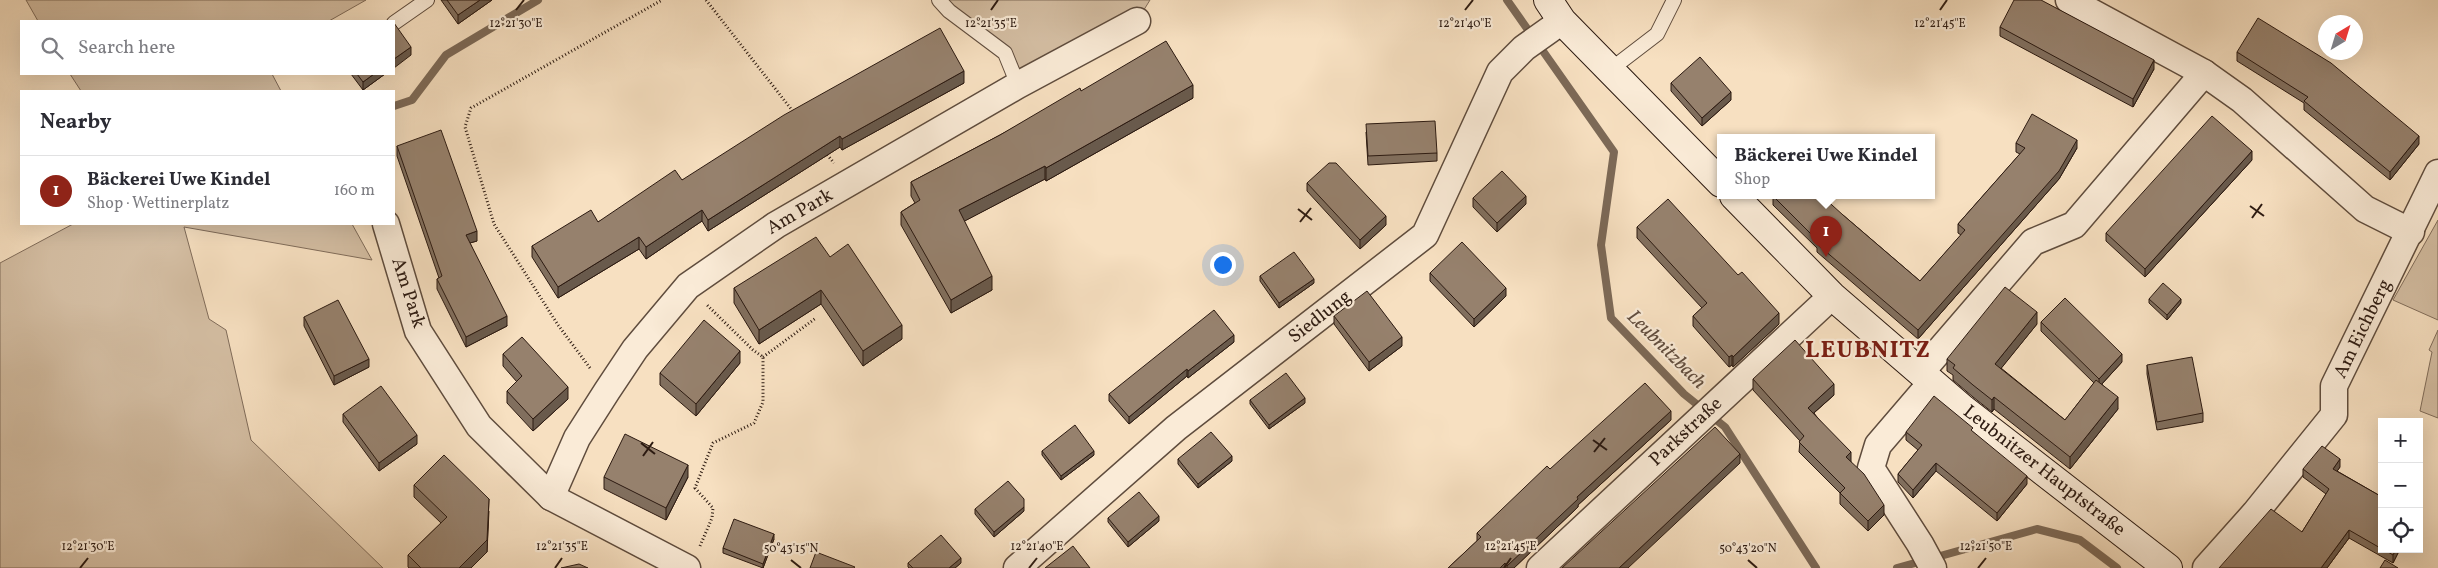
<!DOCTYPE html>
<meta charset="utf-8">
<style>
body{margin:0;font-family:Vollkorn,serif;background:#f7f7f7;color:#2b2b33}
.controls{position:absolute;right:15px;bottom:15px;display:grid;overflow:hidden;border-radius:0px;box-shadow:0 5px 20px #0002}
.controls button{width:45px;height:45px;display:grid;place-items:center;padding:0;border:0;border-bottom:1px solid #e1e1e2;background:#fff;color:#2b2b33;font:25px sans-serif}
.compass{position:absolute;left:2318px;top:15px;width:45px;height:45px;border-radius:50%;background:#fff;box-shadow:0 5px 20px #0002;rotate:38deg}
.you{position:absolute;left:1222px;top:264px;width:18px;height:18px;margin:-12px;border:4px solid #fff;border-radius:50%;background:#1a73e8;box-shadow:0 0 0 8px #1a73e833}
.badge{display:grid;place-items:center;width:32px;height:32px;border-radius:50%;background:#8f2418;color:#fff;font-size:16px;font-weight:700}
.pin{position:absolute;translate:-50% -41px;filter:drop-shadow(0 1px 2px #0008)}
.pin::after{content:'';position:absolute;top:26px;width:18px;height:15px;background:inherit;clip-path:polygon(0 0,100% 0,50% 100%)}
.popup{position:absolute;left:1717px;top:134px;width:218px;height:65px;box-sizing:border-box;display:grid;place-content:center;border-radius:0px;background:#fff;filter:drop-shadow(0 1px 4px #0005);font-size:16px;white-space:nowrap;color:#7c7c81}
.popup b{font-size:19px;color:#2b2b33}
.popup::after{content:'';position:absolute;left:50%;top:100%;margin-left:-10px;border:10px solid transparent;border-top-color:#fff}
.list{margin:0;padding:0;list-style:none}
h2{display:flex;justify-content:space-between;align-items:center;height:65px;margin:0;padding:0 20px;font-size:21px}
h2 small{font-size:16px;font-weight:400;color:#7c7c81}
.list li{display:grid;grid-template-columns:32px 1fr auto;gap:15px;align-items:center;box-sizing:border-box;height:70px;padding:0 20px;border-top:1px solid #e1e1e2}
.list b{display:block;font-size:19px;white-space:nowrap}
.list p{margin:0;font-size:16px;white-space:nowrap;color:#7c7c81}
.list em{font-size:16px;font-style:normal;color:#7c7c81}
.icon{flex:none;width:28px;height:28px;fill:none;stroke:currentColor;stroke-width:2;stroke-linecap:round;stroke-linejoin:round}
.map{position:relative;flex:none;width:2438px;height:568px;overflow:hidden}
.search{position:absolute;background:#fff;box-shadow:0 5px 20px #0002;left:20px;top:20px;width:375px;height:55px;display:flex;align-items:center;gap:12px;box-sizing:border-box;padding:0 18px;border-radius:0px;color:#7c7c81;font-size:19px}
.panel{position:absolute;background:#fff;box-shadow:0 5px 20px #0002;left:20px;top:90px;width:375px;height:135px;border-radius:0px}
.map>svg:first-child{display:block}
.green{fill:#d4bea3;stroke:#806c5a}
.lines{fill:none;stroke-linecap:round;stroke-linejoin:round}
.stream{stroke:#7c6957;stroke-width:8}
.lane-casing{stroke:#5f4c3d;stroke-width:16}
.street-casing{stroke:#5f4c3d;stroke-width:29}
.secondary-casing{stroke:#2c1a11;stroke-width:30}
.path{stroke:#2c1a11;stroke-width:3;stroke-dasharray:1 2.5;stroke-linecap:butt}
.lane{stroke:#faebd7;stroke-width:14}
.street{stroke:#faebd7;stroke-width:26}
.secondary{stroke:#faebd7;stroke-width:28}
.wall{fill:#816f5e;stroke:#2c1a11}
.shaded-wall{fill:#695a4c;stroke:#2c1a11}
.building{fill:#96816d;stroke:#2c1a11}
.ticks{fill:none;stroke:#2c1a11;stroke-width:2}
.labels{text-anchor:middle;dominant-baseline:central;stroke-width:4.5;stroke-linejoin:round;paint-order:stroke}
.street-label{font-size:19px;fill:#2c1a11;stroke:#faebd7}
.water-label{font-size:20px;font-style:italic;fill:#624e3f;stroke:#faebd7}
.district-label{font-size:24px;font-weight:bold;letter-spacing:1px;fill:#7a1f14;stroke:#faebd7}
.ticks-label{font-size:12px;text-anchor:middle;fill:#2c1a11;stroke:#faebd7;stroke-width:4.5;stroke-linejoin:round;paint-order:stroke}
</style>
<div class="map">
<svg width="2438" height="568" viewBox="0 0 2438 568">
<rect width="100%" height="100%" fill="#f7e0c1"/>
<filter id="stains"><feTurbulence type="fractalNoise" baseFrequency=".004" numOctaves="4"/><feColorMatrix values="0 0 0 0 .2 0 0 0 0 .09 0 0 0 0 .02 0 0 0 .5 -.17"/></filter>
<radialGradient id="worn" r=".72"><stop offset=".6" stop-color="#630" stop-opacity="0"/><stop offset="1" stop-color="#630" stop-opacity=".3"/></radialGradient>
<g class="green">
<polygon points="26,0 366,0 329,21 38,21"/>
<polygon points="939,0 1150,0 1137,21 1018,85 1005,53"/>
<polygon points="70,74 272,74 281,91 81,91"/>
<polygon points="2438,220 2438,320 2393,300"/>
<polygon points="73,224 352,224 372,260 184,227 209,319 226,330 251,440 383,568 0,568 0,263"/>
<polygon points="2438,330 2438,418 2420,411 2432,352 2429,350"/>
</g>
<g class="lines">
<g class="stream">
<polyline points="1507,0 1614,152 1601,245 1611,318 1684,394 1725,427 1816,568"/>
<polyline points="394,106 412,100 446,55 538,0"/>
<polyline points="1897,568 2037,529 2080,540 2117,568"/>
</g>
<g class="lane-casing">
<g id="lane">
<polyline points="939,0 949,11 1005,53 1018,85"/>
<polyline points="394,23 427,0"/>
<polyline points="1610,70 1657,34 1674,0"/>
</g>
</g>
<g class="street-casing">
<g id="street">
<polyline points="2069,0 2204,73"/>
<polyline points="386,224 418,331 479,426 551,497 687,568"/>
<polyline points="1921,372 2033,242 2074,225 2204,73 2242,100 2365,209 2411,232"/>
<polyline points="1932,382 1878,445 1871,468 1920,544 1933,568"/>
<polyline points="551,497 577,438 607,391 635,349 688,286 776,225 1018,85 1137,21"/>
<polyline points="1017,568 1176,428 1425,235 1500,72 1524,48 1562,21"/>
<polyline points="1540,568 1832,296"/>
<polyline points="2206,568 2255,513 2334,415 2334,386 2438,173"/>
</g>
</g>
<g class="secondary-casing">
<g id="secondary">
<polyline points="1548,0 1562,21 1721,183"/>
<polyline points="1734,196 1832,296 1963,409 2168,568"/>
</g>
</g>
<g class="path">
<polyline points="706,0 795,114"/>
<polyline points="825,152 834,163"/>
<polyline points="763,357 816,318"/>
<polyline points="590,368 558,325 494,224 465,127 471,108 662,0"/>
<polyline points="700,546 712,518 713,508 695,488 713,443 754,423 763,402 763,357 753,350 706,304"/>
</g>
<use href="#lane" class="lane"/>
<use href="#street" class="street"/>
<use href="#secondary" class="secondary"/>
</g>
<g class="wall">
<polygon points="441,0 492,0 458,24"/>
<polygon points="2000,27 2154,69 2133,107 2000,36"/>
<polygon points="2237,52 2419,144 2390,180 2304,110 2304,103 2237,61"/>
<polygon points="351,74 385,74 363,90"/>
<polygon points="964,83 842,150 840,147 708,231 702,221 646,259 639,249 558,298 532,257 532,246 598,222 682,180"/>
<polygon points="1671,83 1731,100 1702,126 1671,91"/>
<polygon points="1081,91 1193,98 1046,181 1045,179 964,221 992,290 951,313 901,225 901,212 915,203 911,196 911,182 1000,135"/>
<polygon points="1366,132 1437,153 1437,161 1368,165"/>
<polygon points="2016,143 2077,148 2059,179 1918,339 1817,252 1817,248 1773,205 1773,196 1843,215 1920,281 1961,235 1958,233 1958,224 2020,154 2016,152"/>
<polygon points="397,146 477,241 470,243 507,326 466,347 437,289 437,279 439,278 397,156"/>
<polygon points="2252,160 2145,277 2106,241 2106,233"/>
<polygon points="1307,183 1386,225 1360,249 1307,191"/>
<polygon points="1473,198 1526,204 1497,232 1473,207"/>
<polygon points="1637,227 1779,324 1733,367 1732,365 1729,367 1693,326 1693,316 1702,308 1637,238"/>
<polygon points="830,257 902,339 863,366 821,304 759,344 734,303 734,288"/>
<polygon points="1430,273 1506,296 1474,327 1430,281"/>
<polygon points="1260,276 1314,283 1279,308 1260,281"/>
<polygon points="2149,299 2181,303 2167,320 2149,303"/>
<polygon points="1334,316 1402,346 1369,371 1334,324"/>
<polygon points="304,317 369,367 334,385 304,326"/>
<polygon points="2041,322 2122,362 2102,384 2118,409 2070,469 1994,409 1992,412 1973,397 1953,380 1953,375 1947,371 1947,359 2037,324 2001,368 2065,420 2094,383 2041,331"/>
<polygon points="1234,342 1188,378 1187,376 1129,424 1109,401 1109,394"/>
<polygon points="503,354 568,399 533,431 507,403 507,391 517,382 503,366"/>
<polygon points="740,363 696,416 660,385 660,373"/>
<polygon points="2147,365 2203,413 2203,422 2157,430 2147,374"/>
<polygon points="1753,379 1834,395 1814,413 1851,462 1884,515 1868,531 1840,504 1840,493 1799,452 1800,441 1753,390"/>
<polygon points="1250,400 1305,403 1269,429 1250,404"/>
<polygon points="343,414 417,444 379,471 343,422"/>
<polygon points="1671,420 1578,505 1578,507 1514,568 1448,568 1477,541 1477,533 1550,469"/>
<polygon points="1906,432 1973,432 2027,484 1997,521 1936,471 1913,498 1898,482 1898,474 1918,450 1906,440"/>
<polygon points="1042,451 1094,455 1061,480 1042,455"/>
<polygon points="1178,459 1232,461 1198,488 1178,464"/>
<polygon points="2340,467 2337,471 2382,497 2382,549 2400,549 2393,563 2349,538 2327,568 2219,568 2302,532 2326,494 2303,477 2303,469"/>
<polygon points="604,477 688,477 666,520 604,489"/>
<polygon points="414,485 489,511 487,552 471,568 409,568 408,567 408,555 441,523 414,497"/>
<polygon points="975,509 1024,511 994,537 975,514"/>
<polygon points="1108,518 1159,521 1128,547 1108,522"/>
<polygon points="774,539 763,568 723,553 723,548"/>
<polygon points="908,563 961,563 955,568 909,568 908,567"/>
</g>
<g class="shaded-wall">
<polygon points="480,0 492,0 458,24 458,15"/>
<polygon points="411,47 411,55 394,68 394,59"/>
<polygon points="2154,60 2154,69 2133,107 2133,99"/>
<polygon points="964,71 964,83 842,150 842,139"/>
<polygon points="374,74 385,74 363,90 363,82"/>
<polygon points="1193,85 1193,98 1046,181 1046,168"/>
<polygon points="1731,92 1731,100 1702,126 1702,118"/>
<polygon points="840,136 840,147 708,231 708,220"/>
<polygon points="2419,136 2419,144 2390,180 2390,172"/>
<polygon points="2077,140 2077,148 2059,179 1918,339 1918,330"/>
<polygon points="2252,151 2252,160 2145,277 2145,269"/>
<polygon points="1045,166 1045,179 959,224 959,210"/>
<polygon points="1526,196 1526,204 1497,232 1497,223"/>
<polygon points="702,210 702,221 646,259 646,247"/>
<polygon points="1386,216 1386,225 1360,249 1360,240"/>
<polygon points="477,231 477,241 466,244 466,235"/>
<polygon points="639,237 639,249 558,298 558,287"/>
<polygon points="992,276 992,290 951,313 951,300"/>
<polygon points="1314,279 1314,283 1279,308 1279,303"/>
<polygon points="1506,288 1506,296 1474,327 1474,319"/>
<polygon points="821,290 821,304 759,344 759,330"/>
<polygon points="2181,299 2181,303 2167,320 2167,315"/>
<polygon points="2037,312 2037,324 1995,376 1995,364"/>
<polygon points="1779,313 1779,324 1733,367 1733,357"/>
<polygon points="507,316 507,326 466,347 466,337"/>
<polygon points="902,325 902,339 863,366 863,351"/>
<polygon points="1234,335 1234,342 1188,378 1188,371"/>
<polygon points="1402,337 1402,346 1369,371 1369,362"/>
<polygon points="740,351 740,363 696,416 696,404"/>
<polygon points="2122,354 2122,362 2099,387 2099,379"/>
<polygon points="1732,355 1732,365 1729,367 1729,357"/>
<polygon points="369,359 369,367 334,385 334,376"/>
<polygon points="1187,369 1187,376 1129,424 1129,417"/>
<polygon points="1834,384 1834,395 1808,418 1808,408"/>
<polygon points="568,387 568,399 533,431 533,419"/>
<polygon points="1994,397 1994,409 1992,412 1992,400"/>
<polygon points="2118,397 2118,409 2070,469 2070,457"/>
<polygon points="1305,398 1305,403 1269,429 1269,425"/>
<polygon points="1671,411 1671,420 1578,505 1578,507 1514,568 1507,568 1507,566 1577,497"/>
<polygon points="417,435 417,444 379,471 379,463"/>
<polygon points="1094,451 1094,455 1061,480 1061,476"/>
<polygon points="1851,452 1851,462 1846,457"/>
<polygon points="1740,454 1740,463 1628,568 1619,568"/>
<polygon points="1232,456 1232,461 1198,488 1198,484"/>
<polygon points="2340,459 2340,467 2333,477 2333,469"/>
<polygon points="1936,463 1936,471 1913,498 1913,490"/>
<polygon points="688,465 688,477 666,520 666,508"/>
<polygon points="2027,476 2027,484 1997,521 1997,513"/>
<polygon points="489,499 487,552 471,568 459,568"/>
<polygon points="1884,505 1884,515 1868,531 1868,521"/>
<polygon points="1024,507 1024,511 994,537 994,532"/>
<polygon points="1159,516 1159,521 1128,547 1128,542"/>
<polygon points="2349,530 2349,538 2327,568 2321,568"/>
<polygon points="774,534 774,539 763,568 763,564"/>
<polygon points="2396,549 2400,549 2393,563 2393,555"/>
<polygon points="961,558 961,563 955,568 949,568"/>
<polygon points="1505,563 1505,568 1500,568"/>
</g>
<g class="building">
<polygon points="447,0 480,0 458,15"/>
<polygon points="2014,0 2041,0 2154,60 2133,99 2000,27"/>
<polygon points="2258,18 2331,63 2419,136 2390,172 2304,101 2308,97 2237,52"/>
<polygon points="394,23 411,47 394,59"/>
<polygon points="940,28 964,71 842,139 840,136 708,220 702,210 646,247 639,237 558,287 532,246 591,210 598,222 675,170 682,180 784,115"/>
<polygon points="1166,41 1193,85 1046,168 1045,166 959,210 992,276 951,300 901,212 920,200 911,182 1000,135 1080,88 1081,91"/>
<polygon points="1700,57 1731,92 1702,118 1671,83"/>
<polygon points="357,74 374,74 363,82"/>
<polygon points="2032,114 2077,140 2059,171 1918,330 1817,244 1819,242 1773,196 1822,196 1843,215 1920,281 1965,230 1958,224 2025,148 2016,143"/>
<polygon points="2212,116 2252,151 2145,269 2106,233"/>
<polygon points="1435,121 1437,153 1368,156 1366,124"/>
<polygon points="441,130 477,231 466,235 507,316 466,337 437,279 442,276 397,146"/>
<polygon points="1329,163 1336,163 1386,216 1360,240 1307,183"/>
<polygon points="1502,171 1526,196 1497,223 1473,198"/>
<polygon points="1668,199 1738,275 1742,272 1779,313 1733,357 1732,355 1729,357 1693,316 1707,303 1637,227"/>
<polygon points="816,237 830,257 848,244 902,325 863,351 821,290 759,330 734,288"/>
<polygon points="1462,242 1506,288 1474,319 1430,273"/>
<polygon points="1294,252 1314,279 1279,303 1260,276"/>
<polygon points="2163,283 2181,299 2167,315 2149,299"/>
<polygon points="2005,287 2037,312 1995,364 2065,420 2096,380 2118,397 2070,457 1994,397 1992,400 1973,385 1953,368 1955,365 1947,359"/>
<polygon points="1367,291 1402,337 1369,362 1334,316"/>
<polygon points="2065,298 2122,354 2099,379 2041,322"/>
<polygon points="338,300 369,359 334,376 304,317"/>
<polygon points="1214,310 1234,335 1188,371 1187,369 1129,417 1109,394"/>
<polygon points="704,320 740,351 696,404 660,373"/>
<polygon points="522,337 568,387 533,419 507,391 522,376 503,354"/>
<polygon points="1795,340 1834,384 1808,408 1851,452 1846,457 1864,474 1884,505 1868,521 1840,493 1845,488 1799,442 1804,436 1753,379"/>
<polygon points="2192,357 2203,413 2157,422 2147,365"/>
<polygon points="1286,373 1305,398 1269,425 1250,400"/>
<polygon points="1645,383 1671,411 1577,497 1578,499 1507,566 1505,563 1500,568 1448,568 1481,537 1477,533 1547,466 1550,469"/>
<polygon points="381,386 417,435 379,463 343,414"/>
<polygon points="1934,396 1973,428 1971,430 2027,476 1997,513 1936,463 1913,490 1898,474 1922,445 1906,432"/>
<polygon points="1075,425 1094,451 1061,476 1042,451"/>
<polygon points="1715,427 1740,454 1619,568 1562,568"/>
<polygon points="1211,432 1232,456 1198,484 1178,459"/>
<polygon points="625,434 688,465 666,508 604,477"/>
<polygon points="2322,446 2340,459 2333,469 2382,497 2382,549 2349,530 2321,568 2219,568 2271,509 2302,532 2329,489 2303,469"/>
<polygon points="444,455 489,499 487,540 459,568 421,568 408,555 447,517 414,485"/>
<polygon points="1008,481 1024,499 1024,507 994,532 975,509"/>
<polygon points="1139,492 1159,516 1128,542 1108,518"/>
<polygon points="734,519 774,534 763,564 723,548"/>
<polygon points="941,535 961,558 949,568 913,568 908,563"/>
<polygon points="1073,546 1090,568 1045,568"/>
<polygon points="2383,549 2396,549 2393,555"/>
<polygon points="816,552 855,567 854,568 810,568"/>
<polygon points="2385,560 2398,568 2380,568"/>
<polygon points="579,564 588,568 561,568"/>
</g>
<path class="ticks" d="M516 10 524 0M991 10 998 0M1465 10 1473 0M1940 10 1947 0M2250 206 2264 216M1298 209 1312 220M2252 218 2262 204M1300 222 1311 208M1593 440 1607 450M641 443 655 454M1594 452 1605 438M643 456 653 442M791 560 801 568M1748 560 1757 568M80 568 88 558M555 568 562 558M1029 568 1037 558M1504 568 1511 558M1978 568 1986 558"/>
<g class="labels">
<g class="street-label">
<text transform="translate(800 212) rotate(-30)">Am Park</text>
<text transform="translate(408 293) rotate(72)">Am Park</text>
<text transform="translate(1320 317) rotate(-38)">Siedlung</text>
<text transform="translate(2363 329) rotate(-64)">Am Eichberg</text>
<text transform="translate(1686 432) rotate(-43)">Parkstraße</text>
<text transform="translate(2044 471) rotate(38)">Leubnitzer Hauptstraße</text>
</g>
<g class="water-label">
<text transform="translate(1666 350) rotate(45)">Leubnitzbach</text>
</g>
<g class="district-label">
<text x="1868" y="351">LEUBNITZ</text>
</g>
</g>
<g class="ticks-label">
<text x="516" y="27">12°21'30"E</text>
<text x="991" y="27">12°21'35"E</text>
<text x="1465" y="27">12°21'40"E</text>
<text x="1940" y="27">12°21'45"E</text>
<text x="88" y="550">12°21'30"E</text>
<text x="562" y="550">12°21'35"E</text>
<text x="1037" y="550">12°21'40"E</text>
<text x="1511" y="550">12°21'45"E</text>
<text x="1986" y="550">12°21'50"E</text>
<text x="791" y="552">50°43'15"N</text>
<text x="1748" y="552">50°43'20"N</text>
</g>
<rect width="100%" height="100%" filter="url(#stains)"/>
<rect width="100%" height="100%" fill="url(#worn)"/>
</svg>
<div class="controls">
<button>+</button>
<button>−</button>
<button><svg class="icon" aria-label="locate" viewBox="0 0 24 24"><circle cx="12" cy="12" r="6"/><path d="M12 2v4M12 18v4M2 12h4M18 12h4"/></svg></button>
</div>
<svg class="compass" viewBox="-18 -18 36 36"><path d="M0-13l5 13h-10z" fill="#e53935"/><path d="M0 13l5-13h-10z" fill="#7c7c81"/></svg>
<div class="you"></div>
<div class="pin badge" style="left:1826px;top:257px">1</div>
<div class="popup"><b>Bäckerei Uwe Kindel</b>Shop</div>
<div class="search"><svg class="icon" aria-label="search" viewBox="0 0 24 24"><circle cx="10" cy="10" r="6"/><path d="M15 15l6 6"/></svg>Search here</div>
<section class="panel">
<h2>Nearby<small></small></h2>
<ul class="list">
<li><span class="badge">1</span><div><b>Bäckerei Uwe Kindel</b><p>Shop · Wettinerplatz</p></div><em>160 m</em></li>
</ul>
</section>
</div>
